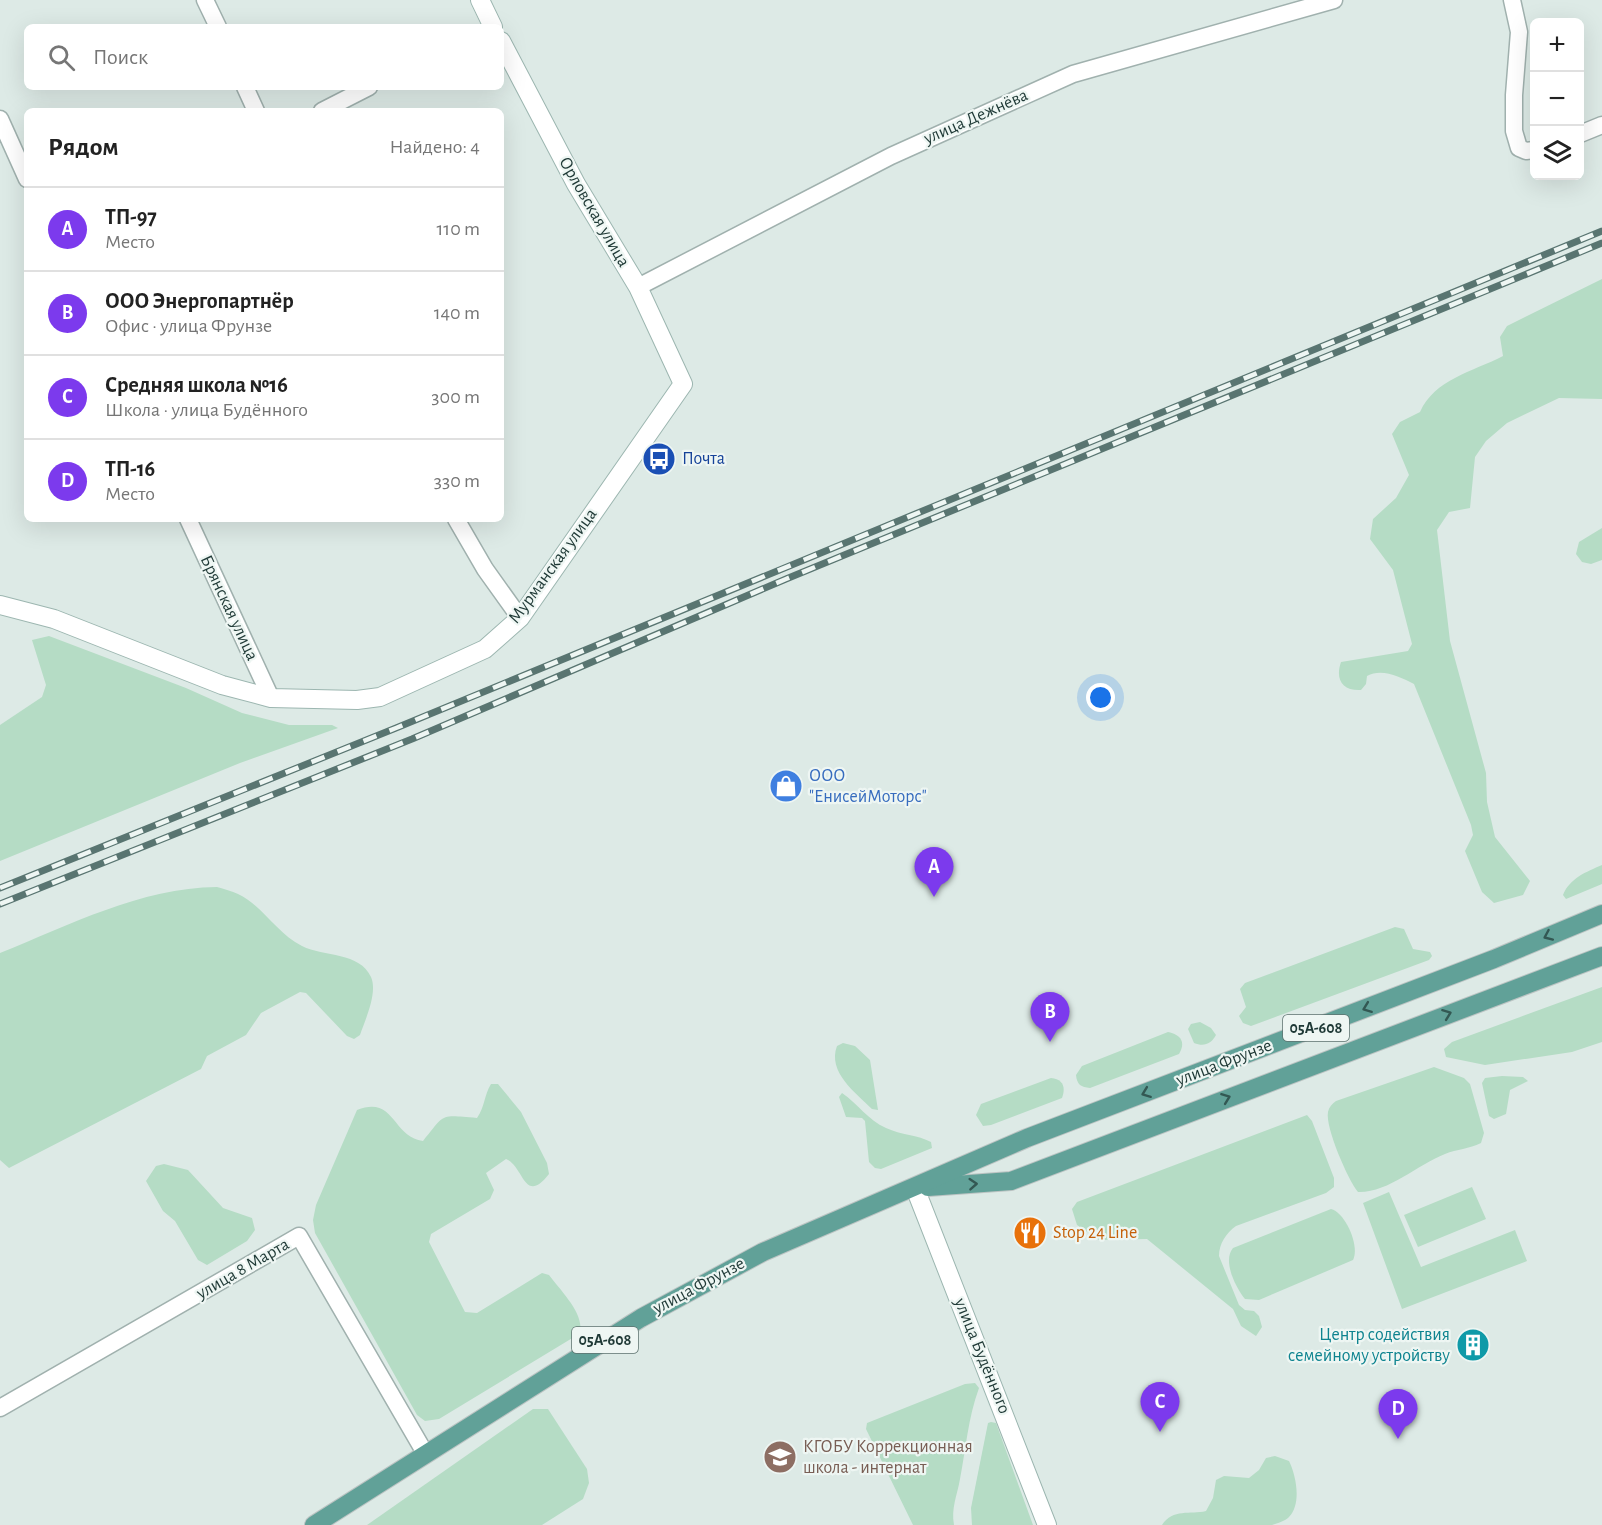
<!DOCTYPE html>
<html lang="ru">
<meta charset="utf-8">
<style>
body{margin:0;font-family:"Alegreya Sans",sans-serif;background:#f2f2f2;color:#222}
.controls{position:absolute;right:18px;top:18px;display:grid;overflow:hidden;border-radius:9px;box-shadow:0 6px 24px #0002}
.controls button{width:54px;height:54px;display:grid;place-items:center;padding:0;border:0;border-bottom:2px solid #e0e0e0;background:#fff;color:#222;font:30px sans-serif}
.you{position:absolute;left:1101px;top:698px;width:21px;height:21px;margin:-15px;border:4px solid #fff;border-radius:50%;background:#1a73e8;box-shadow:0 0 0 9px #1a73e833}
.badge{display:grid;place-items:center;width:39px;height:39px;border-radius:50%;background:#7c3aed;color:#fff;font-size:20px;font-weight:700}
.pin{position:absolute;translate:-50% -50px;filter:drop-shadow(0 2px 3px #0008)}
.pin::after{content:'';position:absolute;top:32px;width:21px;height:18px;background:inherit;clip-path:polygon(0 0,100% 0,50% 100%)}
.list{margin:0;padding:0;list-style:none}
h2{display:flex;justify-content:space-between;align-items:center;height:78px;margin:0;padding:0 24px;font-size:26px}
h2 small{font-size:20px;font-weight:400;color:#767676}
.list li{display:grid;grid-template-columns:39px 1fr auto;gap:18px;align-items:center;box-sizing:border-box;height:84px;padding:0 24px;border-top:2px solid #e0e0e0}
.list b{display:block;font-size:22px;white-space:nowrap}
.list p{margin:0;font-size:20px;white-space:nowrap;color:#767676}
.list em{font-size:20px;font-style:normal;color:#767676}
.icon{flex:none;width:33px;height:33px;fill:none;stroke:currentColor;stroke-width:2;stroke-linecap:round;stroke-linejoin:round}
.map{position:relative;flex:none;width:1602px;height:1525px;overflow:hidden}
.search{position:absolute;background:#fff;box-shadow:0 6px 24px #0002;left:24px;top:24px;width:480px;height:66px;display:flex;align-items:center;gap:15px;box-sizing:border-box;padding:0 21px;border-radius:9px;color:#767676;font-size:22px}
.panel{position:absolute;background:#fff;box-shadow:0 6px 24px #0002;left:24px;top:108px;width:480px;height:414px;border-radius:9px}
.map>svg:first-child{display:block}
.green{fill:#b5dcc5}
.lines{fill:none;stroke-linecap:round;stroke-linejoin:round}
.street-casing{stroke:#a0b1ae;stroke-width:19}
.secondary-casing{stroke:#9cb6b0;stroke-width:20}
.primary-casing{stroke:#bcc4c3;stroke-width:20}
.street{stroke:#fff;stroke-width:16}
.secondary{stroke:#fff;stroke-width:18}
.primary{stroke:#61a198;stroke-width:18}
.rail-casing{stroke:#597571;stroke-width:7}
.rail{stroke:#eef6f3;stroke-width:4.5;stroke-dasharray:14;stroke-linecap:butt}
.oneway{stroke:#335853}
.labels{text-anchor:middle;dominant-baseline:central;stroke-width:4.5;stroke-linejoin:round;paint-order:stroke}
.shield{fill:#eef6f3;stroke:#5d726f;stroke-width:1.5}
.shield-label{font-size:16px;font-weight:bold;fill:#1f3936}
.street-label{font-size:18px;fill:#1f3936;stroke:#eef6f3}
.transit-label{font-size:18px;fill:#164399;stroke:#eef6f3;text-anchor:start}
.shop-label{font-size:18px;fill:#366cbe;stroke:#eef6f3;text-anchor:start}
.food-label{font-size:18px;fill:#c56008;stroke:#eef6f3;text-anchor:start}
.culture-label{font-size:18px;fill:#0d838f;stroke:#eef6f3;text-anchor:end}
.education-label{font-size:18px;fill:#785e54;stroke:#eef6f3;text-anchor:start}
</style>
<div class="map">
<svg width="1602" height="1525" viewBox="0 0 1602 1525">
<rect width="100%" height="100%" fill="#ddeae6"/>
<g class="green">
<path d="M1602 279V399L1559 398 1507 423 1486 441 1475 457 1470 508 1449 512 1437 530 1450 641 1486 773 1487 802 1495 837 1530 881 1523 895 1494 903 1482 892 1465 851 1473 835 1471 825 1414 684C1400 677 1382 668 1367 676L1366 684 1361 690C1342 691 1335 679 1341 662L1408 651 1412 644 1393 570 1370 539 1373 519 1396 498 1409 475 1392 434 1400 422 1420 412C1435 379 1472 372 1503 356L1500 337 1507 326Z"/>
<polygon points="1602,528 1602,560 1591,564 1582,562 1576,554 1579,542"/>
<polygon points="49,636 186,688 242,713 289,725 332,725 338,728 240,763 0,861 0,725 42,697 46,685 32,640"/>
<path d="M1602 865V884L1566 899 1563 895C1570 878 1586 872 1602 865Z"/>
<path d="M217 887C224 889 232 891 238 894 263 906 277 934 302 946 324 957 360 952 371 977 378 993 365 1020 360 1035L354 1039 347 1036 306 993 300 992 261 1013 246 1035 207 1056 201 1069 9 1168 0 1160V953C70 925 140 888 217 887Z"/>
<polygon points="1395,927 1404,929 1413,949 1430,952 1432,956 1429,960 1251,1026 1243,1023 1239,1016 1246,1007 1240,989 1245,983"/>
<polygon points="1602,987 1602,1042 1572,1052 1485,1065 1446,1057 1444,1049 1452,1042"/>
<path d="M1200 1022 1211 1028 1216 1035C1211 1044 1204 1047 1194 1043L1188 1029 1191 1024Z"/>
<path d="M1168 1032C1181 1035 1186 1042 1179 1054L1090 1088C1081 1087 1077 1085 1076 1075L1082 1066Z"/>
<path d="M843 1043 855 1046 870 1060 878 1110 872 1109C856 1093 827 1072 837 1046Z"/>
<path d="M1434 1067 1464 1078 1470 1084 1484 1133 1481 1143C1469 1149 1457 1149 1445 1154 1417 1165 1388 1193 1358 1192 1348 1180 1325 1127 1328 1112 1329 1107 1332 1104 1336 1101Z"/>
<polygon points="1502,1076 1523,1077 1528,1081 1510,1090 1506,1114 1494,1119 1489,1116 1482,1083 1485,1078"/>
<path d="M1051 1078C1063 1079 1066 1087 1062 1098L991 1125 983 1126 976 1115 981 1104Z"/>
<path d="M491 1084H498L521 1112 547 1163 549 1174C524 1206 524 1166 506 1159L486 1173 494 1190 490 1199 431 1234 429 1242 465 1312 477 1313 542 1273 549 1275C560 1290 587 1316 579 1334L439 1419 425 1421 417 1415 315 1233 313 1220 316 1205 357 1110C395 1095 392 1137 423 1141 446 1113 439 1115 477 1118 485 1107 484 1095 491 1084Z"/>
<path d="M842 1093C858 1104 868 1120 886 1128 901 1135 918 1135 931 1142L932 1148 881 1169 875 1168 869 1162 865 1121 862 1118 846 1117 839 1097Z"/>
<path d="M1307 1115 1312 1121 1334 1178V1187L1326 1193 1236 1226C1226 1233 1219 1244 1219 1256L1239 1305 1245 1310 1254 1311 1259 1316 1262 1327 1256 1336 1241 1326 1233 1309 1147 1239 1099 1240 1077 1225 1072 1209 1077 1202Z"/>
<polygon points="164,1164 188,1170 223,1208 252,1218 255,1230 247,1241 207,1265 198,1260 175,1221 163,1211 146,1181 156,1166"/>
<polygon points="1472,1187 1486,1219 1418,1247 1404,1215"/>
<polygon points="1389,1192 1421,1267 1515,1230 1527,1261 1402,1309 1363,1203"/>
<path d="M1331 1209C1346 1213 1360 1247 1353 1260L1259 1300 1245 1299C1236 1288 1222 1261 1233 1248Z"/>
<path d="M975 1383 979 1388C968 1418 966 1448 960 1479 957 1496 951 1508 954 1525H913L866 1429 867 1423 965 1384Z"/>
<polygon points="533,1409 548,1409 587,1469 589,1483 583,1499 542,1525 367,1525"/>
<polygon points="991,1422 996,1423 1033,1525 972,1525 971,1508 988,1423"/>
<path d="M1275 1456 1289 1461C1296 1475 1302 1504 1289 1517 1285 1521 1278 1523 1272 1525H1162C1173 1508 1190 1515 1206 1511L1213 1498 1216 1480 1224 1476 1249 1478 1259 1470 1266 1458Z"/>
</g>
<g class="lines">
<g class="street-casing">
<g id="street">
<polyline points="205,0 218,27"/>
<polyline points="1512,0 1519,32 1514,95 1514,131 1519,148 1526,151 1534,150"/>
<polyline points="245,87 256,111"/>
<polyline points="322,111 369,87"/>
<polyline points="0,119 27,179"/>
<polyline points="1580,134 1602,125"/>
<polyline points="638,287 891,156 1073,74 1334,0"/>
<polyline points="188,519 271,698"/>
<polyline points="456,519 485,569 520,618"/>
<polyline points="0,1408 299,1236 425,1453"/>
</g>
</g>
<g class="secondary-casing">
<g id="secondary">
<polyline points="480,0 493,27"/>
<polyline points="0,605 54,619 222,685 271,698 357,700 380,697 485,649 520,618 683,384 638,287 576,184 501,41"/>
<polyline points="915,1188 1047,1525"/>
</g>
</g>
<g class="primary-casing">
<g id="primary">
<polyline points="928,1187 1011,1181 1602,956"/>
<polyline points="314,1525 641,1318 763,1252 1027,1138 1494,959 1602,914"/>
</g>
</g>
<use href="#street" class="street"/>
<use href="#secondary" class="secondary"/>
<use href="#primary" class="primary"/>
<g class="rail-casing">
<g id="rail">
<polyline points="0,888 396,728 1602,231"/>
<polyline points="0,904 412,739 786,579 1602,243"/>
</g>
</g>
<use href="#rail" class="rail"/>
</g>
<defs><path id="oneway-chevron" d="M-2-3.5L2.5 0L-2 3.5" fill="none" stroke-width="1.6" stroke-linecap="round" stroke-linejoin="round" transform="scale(1.5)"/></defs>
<g class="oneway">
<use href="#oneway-chevron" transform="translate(1548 936) rotate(156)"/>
<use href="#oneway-chevron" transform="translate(1367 1008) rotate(159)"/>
<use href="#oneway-chevron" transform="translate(1447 1014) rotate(-21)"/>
<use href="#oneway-chevron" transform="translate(1146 1093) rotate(159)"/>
<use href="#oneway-chevron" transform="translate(1226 1098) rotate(-21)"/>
<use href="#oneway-chevron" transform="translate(973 1184) rotate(-4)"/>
</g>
<defs>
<g id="bus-disc" transform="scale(1.725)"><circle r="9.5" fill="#1a4fb4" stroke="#eef6f3"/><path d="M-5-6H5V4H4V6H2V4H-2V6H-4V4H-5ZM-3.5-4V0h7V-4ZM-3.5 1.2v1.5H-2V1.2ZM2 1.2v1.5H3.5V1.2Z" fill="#fff"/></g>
<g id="shop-disc" transform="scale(1.725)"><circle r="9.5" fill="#3f7fe0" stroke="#eef6f3"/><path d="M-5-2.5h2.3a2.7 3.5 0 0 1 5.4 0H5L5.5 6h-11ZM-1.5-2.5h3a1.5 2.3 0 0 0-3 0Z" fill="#fff"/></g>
<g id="restaurant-disc" transform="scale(1.725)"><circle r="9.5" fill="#e8710a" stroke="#eef6f3"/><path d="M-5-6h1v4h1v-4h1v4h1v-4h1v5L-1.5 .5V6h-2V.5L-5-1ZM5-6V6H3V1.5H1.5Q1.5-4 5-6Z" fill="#fff"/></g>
<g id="building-disc" transform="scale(1.725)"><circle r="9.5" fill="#0f9aa8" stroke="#eef6f3"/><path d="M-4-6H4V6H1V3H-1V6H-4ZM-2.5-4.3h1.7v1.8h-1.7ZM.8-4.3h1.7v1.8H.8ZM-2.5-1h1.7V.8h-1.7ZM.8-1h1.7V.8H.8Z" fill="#fff"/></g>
<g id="school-disc" transform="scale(1.725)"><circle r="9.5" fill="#8d6e63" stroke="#eef6f3"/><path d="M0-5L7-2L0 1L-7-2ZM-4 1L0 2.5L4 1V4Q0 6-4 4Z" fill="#fff"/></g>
</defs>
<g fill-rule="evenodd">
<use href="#bus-disc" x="659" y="459"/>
<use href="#shop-disc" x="786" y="786"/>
<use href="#restaurant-disc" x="1030" y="1233"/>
<use href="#building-disc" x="1473" y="1345"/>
<use href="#school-disc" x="780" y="1457"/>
</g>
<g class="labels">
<g class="shield">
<rect x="1283" y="1015" width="66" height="26" rx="4.5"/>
<rect x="572" y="1327" width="66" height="26" rx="4.5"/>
</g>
<g class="shield-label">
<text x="1316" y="1028">05А-608</text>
<text x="605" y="1340">05А-608</text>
</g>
<g class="street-label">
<text transform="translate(976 117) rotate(-24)">улица Дежнёва</text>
<text transform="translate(594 212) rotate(60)">Орловская улица</text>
<text transform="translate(553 566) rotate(-54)">Мурманская улица</text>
<text transform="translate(229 608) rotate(65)">Брянская улица</text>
<text transform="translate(1224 1063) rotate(-21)">улица Фрунзе</text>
<text transform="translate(243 1269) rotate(-30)">улица 8 Марта</text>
<text transform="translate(699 1286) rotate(-28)">улица Фрунзе</text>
<text transform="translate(982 1356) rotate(68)">улица Будённого</text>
</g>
<g class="transit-label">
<text x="682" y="459">Почта</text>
</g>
<g class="shop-label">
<text x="809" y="776">ООО<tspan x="809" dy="21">"ЕнисейМоторс"</tspan></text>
</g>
<g class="food-label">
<text x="1053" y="1233">Stop 24 Line</text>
</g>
<g class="culture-label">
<text x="1450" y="1335">Центр содействия<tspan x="1450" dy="21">семейному устройству</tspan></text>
</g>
<g class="education-label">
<text x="803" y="1447">КГОБУ Коррекционная<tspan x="803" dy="21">школа - интернат</tspan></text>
</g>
</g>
</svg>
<div class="controls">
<button>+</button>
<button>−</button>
<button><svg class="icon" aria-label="layers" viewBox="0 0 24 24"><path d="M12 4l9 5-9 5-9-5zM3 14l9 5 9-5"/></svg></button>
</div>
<div class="you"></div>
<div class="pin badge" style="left:934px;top:897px">A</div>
<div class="pin badge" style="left:1050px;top:1042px">B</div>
<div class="pin badge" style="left:1160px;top:1432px">C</div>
<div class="pin badge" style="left:1398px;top:1439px">D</div>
<div class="search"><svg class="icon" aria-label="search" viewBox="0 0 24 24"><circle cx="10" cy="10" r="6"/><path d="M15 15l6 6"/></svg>Поиск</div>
<section class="panel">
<h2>Рядом<small>Найдено: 4</small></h2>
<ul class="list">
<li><span class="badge">A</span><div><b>ТП-97</b><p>Место</p></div><em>110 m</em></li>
<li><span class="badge">B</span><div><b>ООО Энергопартнёр</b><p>Офис · улица Фрунзе</p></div><em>140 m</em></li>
<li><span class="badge">C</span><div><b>Средняя школа №16</b><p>Школа · улица Будённого</p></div><em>300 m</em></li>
<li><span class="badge">D</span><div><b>ТП-16</b><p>Место</p></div><em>330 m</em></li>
</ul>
</section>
</div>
